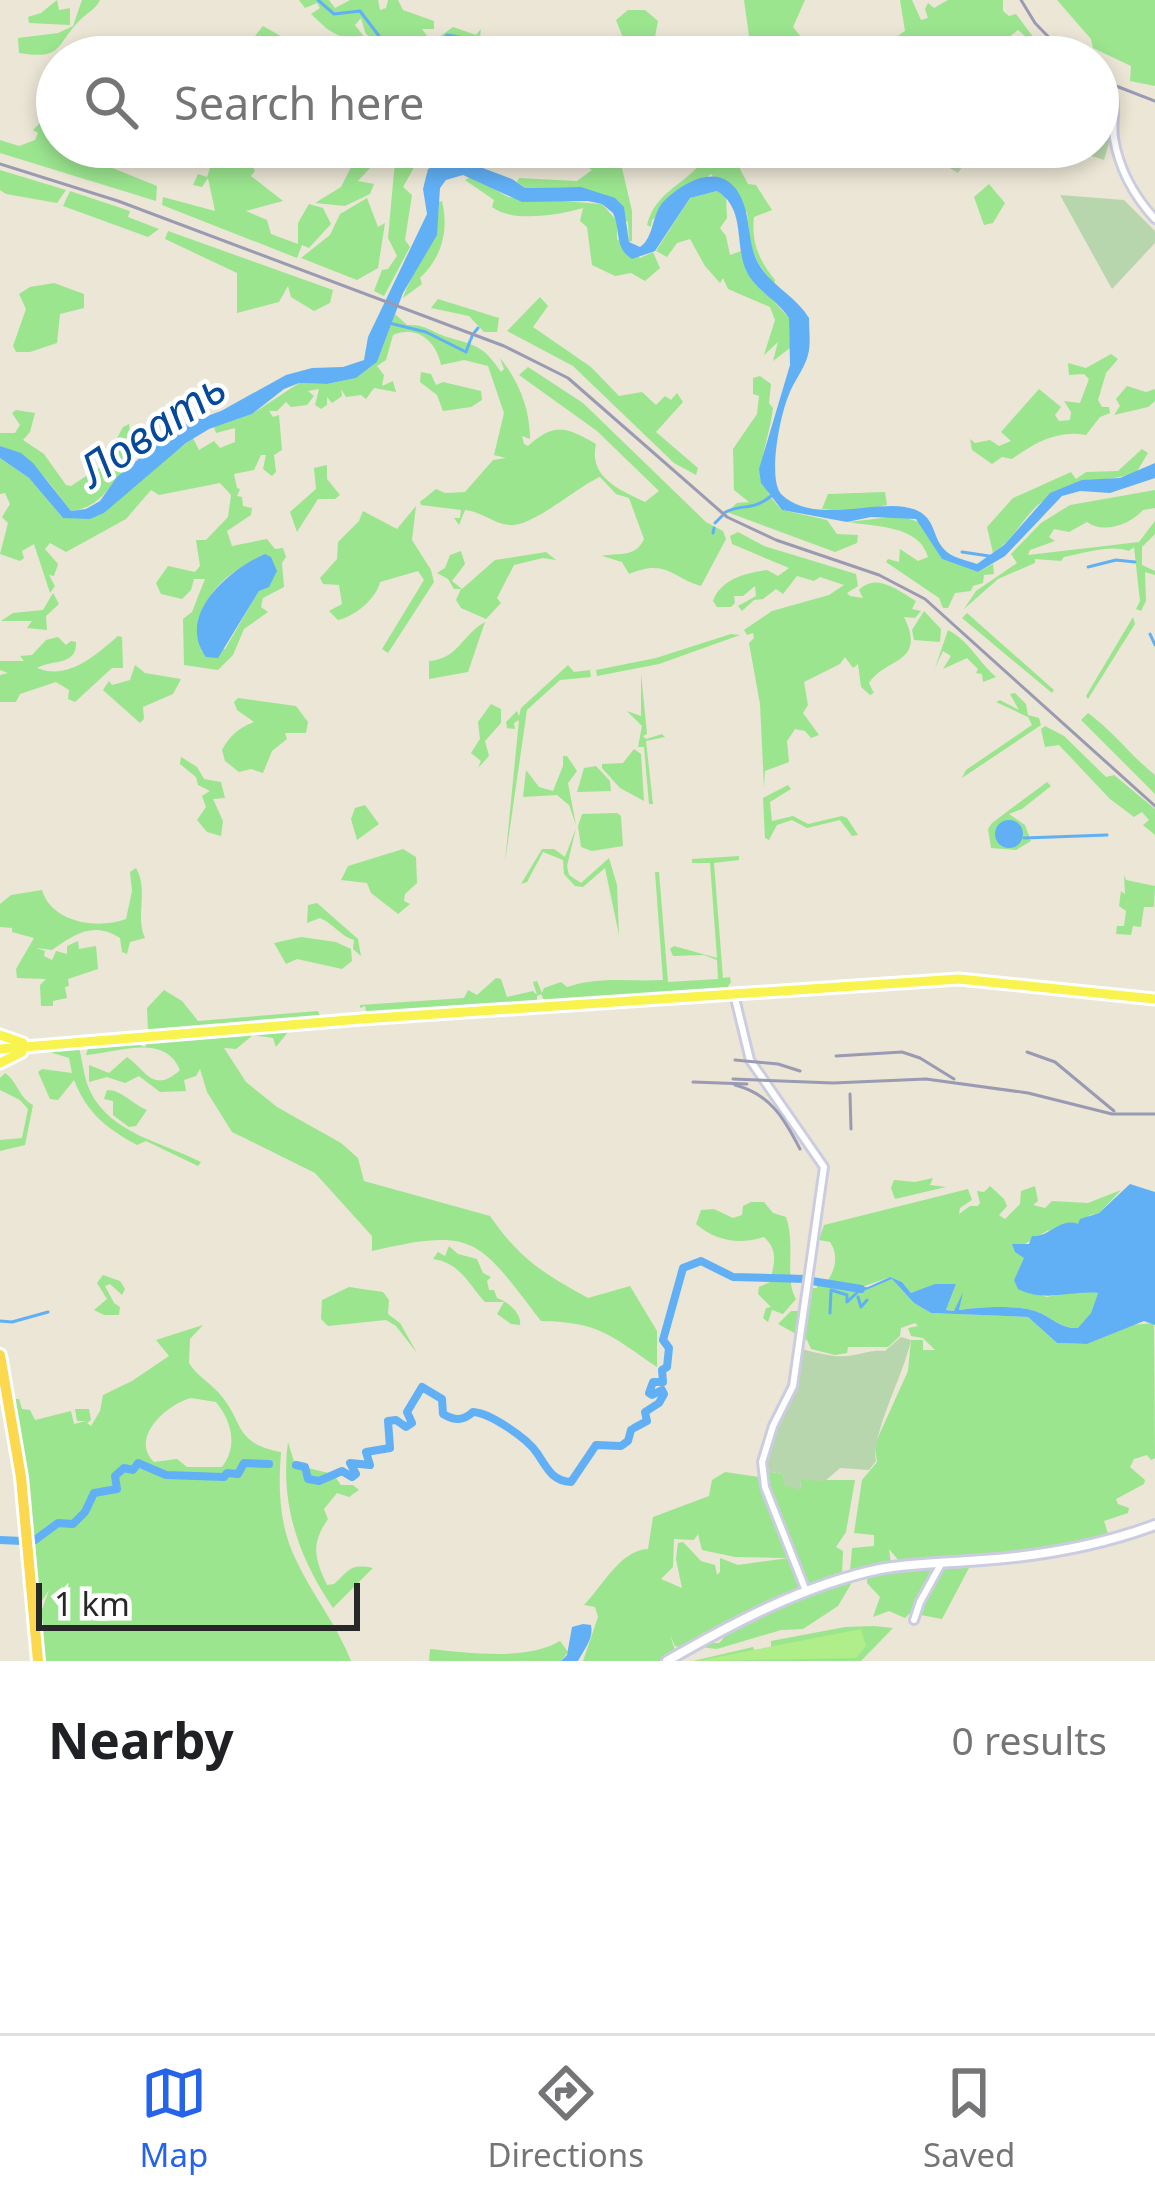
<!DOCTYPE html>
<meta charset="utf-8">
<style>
body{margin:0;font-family:"Noto Sans",sans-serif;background:#f6f6f6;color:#202124}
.scale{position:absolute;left:36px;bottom:30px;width:324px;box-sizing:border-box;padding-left:12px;border:6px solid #272727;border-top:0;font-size:33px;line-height:42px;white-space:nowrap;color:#272727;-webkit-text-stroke:9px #fff;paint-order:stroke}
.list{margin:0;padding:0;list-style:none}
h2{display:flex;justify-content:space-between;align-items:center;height:156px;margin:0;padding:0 48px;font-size:51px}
h2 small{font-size:39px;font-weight:400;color:#757577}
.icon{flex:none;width:66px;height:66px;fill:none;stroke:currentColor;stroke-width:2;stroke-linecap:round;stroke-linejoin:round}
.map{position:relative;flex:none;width:1155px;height:1661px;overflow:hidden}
.search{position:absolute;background:#fff;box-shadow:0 6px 18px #0003;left:36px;right:36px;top:36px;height:132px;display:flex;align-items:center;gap:30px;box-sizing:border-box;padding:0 42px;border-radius:66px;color:#757577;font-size:45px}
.sheet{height:372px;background:#fff}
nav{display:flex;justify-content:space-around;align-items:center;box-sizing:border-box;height:168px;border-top:3px solid #e0e0e0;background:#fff;font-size:33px;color:#757577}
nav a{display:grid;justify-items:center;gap:6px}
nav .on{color:#2563eb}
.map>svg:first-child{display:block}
.green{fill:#9be58f;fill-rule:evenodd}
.cemetery{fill:#b8d6ad}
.pitch{fill:#afee89}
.water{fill:#61b0f5}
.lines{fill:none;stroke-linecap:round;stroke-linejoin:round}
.stream{stroke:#61b0f5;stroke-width:3}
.river{stroke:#61b0f5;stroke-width:8}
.tertiary-casing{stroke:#cccce1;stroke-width:12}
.secondary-casing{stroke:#cccce1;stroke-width:14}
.primary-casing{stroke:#fff;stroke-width:15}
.trunk-casing{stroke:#fff;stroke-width:16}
.tertiary{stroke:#fff;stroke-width:6}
.secondary{stroke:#fff;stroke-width:8}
.primary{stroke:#f8f34e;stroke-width:9}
.trunk{stroke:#fcd84e;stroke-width:10}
.rail{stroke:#9b9ab3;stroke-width:3}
.labels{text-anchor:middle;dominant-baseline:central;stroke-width:9;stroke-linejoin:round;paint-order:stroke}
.water-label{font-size:45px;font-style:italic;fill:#06499b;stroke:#fff}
</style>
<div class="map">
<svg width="1155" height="1661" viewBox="0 0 1155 1661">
<rect width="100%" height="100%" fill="#ebe6d6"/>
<g class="green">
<polygon points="57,0 59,10 70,8 70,25 29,23 28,17 41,13"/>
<path d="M82 0H100C95 10 88 12 80 20 54 47 63 60 19 53L18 38 58 33 73 26Z"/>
<polygon points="299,0 329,0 335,8 350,0 378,0 380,10 386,8 388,0 398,0 403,10 434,21 434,29 422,29 427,36 421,45 427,50 425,57 384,57 365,32 361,18 355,25 368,42 361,48 327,29 311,14 320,8 317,3 305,8"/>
<polygon points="744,0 805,0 793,27 801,37 784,57 742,57 749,36"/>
<polygon points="900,0 912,0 921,20 928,18 925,9 928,3 934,8 948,0 1003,0 1003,11 1009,16 1016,14 1048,57 1033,56 1033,49 1023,45 1025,36 1018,30 984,57 888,57 891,50 888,42 905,31"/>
<polygon points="1057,0 1155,0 1155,86 1130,81 1131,66 1093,48 1091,39"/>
<polygon points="628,10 645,10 658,21 653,48 642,54 626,45 616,20"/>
<polygon points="263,26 300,47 299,57 287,57 251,41"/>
<polygon points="453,27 476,35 481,29 479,44 496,42 514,53 510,56 491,50 470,52 460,39 443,45 448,56 454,57 433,57 431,48 440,44 435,40"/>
<polygon points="43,120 57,134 57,147 73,147 79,161 85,162 82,152 99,152 105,165 157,186 156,201 0,153 0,140 19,146 35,140 38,133 33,130"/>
<polygon points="231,147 242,147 255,171 251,176 283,201 246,211 267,220 271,234 298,244 298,223 309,204 323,208 331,224 309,248 302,245 297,258 162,205 163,197 215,211 208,178 202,187 193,185 198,174 207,177 213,159"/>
<polygon points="357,147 431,147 434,153 417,162 403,187 412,195 405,240 410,247 384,296 374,291 382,270 388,269 397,256 388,238 395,161 388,149 354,150"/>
<polygon points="783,147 924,147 934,167 909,161 888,168 879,163 875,153 849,153 833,162 810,150 793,151"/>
<polygon points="357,155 371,167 358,181 374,184 370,194 345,206 315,203 341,187"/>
<polygon points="586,158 605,159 622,168 632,211 632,241 629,242 628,222 581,187 525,188 517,182 519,178 577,181 592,170 583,164"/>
<path d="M701 163 738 165 748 184 756 185 772 210 754 217C751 243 759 260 775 280L774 285 758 263 750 243 747 213 711 174 652 220 651 227 647 225C656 191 683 186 701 163Z"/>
<polygon points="0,170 66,190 57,203 6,194 0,190"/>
<path d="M472 176 508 197 602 204 617 221V239L640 258 653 252 660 268 645 281 631 273 615 276 592 265 587 227 580 221 583 208C558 215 513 223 492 207L494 200 465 180Z"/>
<polygon points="989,184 1005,203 993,223 984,225 974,197"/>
<polygon points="70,191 130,211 128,217 159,229 148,237 63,206"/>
<polygon points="717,191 726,196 727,218 720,228 726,236 730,255 741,251 746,271 789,318 790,348 773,361 778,342 764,355 775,320 770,307 728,289 723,278 720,283 705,266 690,239 677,243 667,257 656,251 690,198"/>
<polygon points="367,198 378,227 385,223 378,268 357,280 301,258 330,235 340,214"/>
<path d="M442 201C449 231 442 257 420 278L422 284 403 298C413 267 442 240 438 202Z"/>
<polygon points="168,231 333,290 330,303 314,311 291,297 288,286 279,302 237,313 237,273 165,239"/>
<polygon points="54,283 84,294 84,308 60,314 57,343 30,352 16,352 13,346 26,309 19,294 30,287"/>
<polygon points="540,297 548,306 533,327 591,367 619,396 642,392 656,405 665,396 671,400 677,393 683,402 656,432 698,468 696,475 674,463 573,366 507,331"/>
<polygon points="438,299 499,318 497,332 484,332 469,316 431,308"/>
<path d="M395 314 407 325C424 324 431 331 444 336 472 345 482 343 501 372L504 369 500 358C519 381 530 409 530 439L522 436 524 444 528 446C555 422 566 427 596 444 588 478 621 490 645 502L659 491 597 431 519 375 528 367 583 403 706 522 723 531 726 539 701 586C672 578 667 558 629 574L622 562 602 556C617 552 635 559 644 539L629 498 616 494 600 477C578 486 532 528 509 525 494 524 481 511 465 510L459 525 454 518H460L461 510 421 505 420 502 436 489 445 493 465 492 493 460 506 458 494 455 504 413 488 366 464 360 441 365C437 342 417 324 393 335L386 360 377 366 384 375 382 386 393 381 396 392 374 388 366 399 361 395 346 397 341 389 342 396 332 403 327 397V405L321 409 315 405 319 389 308 391 314 396 307 405 291 407 286 402 277 411H269L273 417 279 415 282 450 274 455 276 472 272 476 263 469 266 455H261L254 470 234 474 237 488 240 489 237 496 242 497 243 506 252 508 251 515 227 531 232 546 267 539 275 549 283 548 286 557 282 563 284 587 263 598 261 607 268 612 244 629 233 655 218 670 184 665 183 619 192 612 205 579H194L191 590 182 599 161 594 156 583 168 566 195 572 200 566 196 540H206L228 517 231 495 220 483 159 495 151 490 126 519 66 552 50 543 45 549 58 564 54 576 49 575 55 586 50 593 34 544 22 551 24 558 20 561 0 554 8 523 2 517 10 504 5 493 0 494V458L29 478 63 518 104 513 135 483 193 438 199 450 214 441 220 448 235 442V428L216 433 214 427 252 414 299 383 327 384 356 378 377 362ZM243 567 259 591 225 649 202 652C190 619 212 582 243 567Z"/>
<path d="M1111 354 1118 359 1106 373 1098 400 1102 407H1109L1110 413 1100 417 1086 435C1058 430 1036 442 1012 459L1002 457 992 464 972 450 970 439 975 443 990 440 999 446 1011 441 1001 432 1039 389 1061 407 1055 415 1059 421 1070 420 1071 412 1064 401 1080 403 1089 379 1084 374 1069 375 1068 363 1086 368Z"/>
<polygon points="421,372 431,374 436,385 443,382 481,391 482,400 471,407 443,411 437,395 420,382"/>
<path d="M760 376 771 384 769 403 773 408C768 449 747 476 782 510L827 520 837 534 858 535 857 543 835 552 727 512 737 503 749 502 734 490 733 449 757 414 759 396 753 394V378Z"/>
<polygon points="1127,386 1146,392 1155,389 1155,401 1148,407 1114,415 1120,406 1116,399"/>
<path d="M16 410 35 413 30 432 23 440 44 454 66 485 71 486 103 465 123 427 129 424 132 443H146L142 450 127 457 129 468C107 485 103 507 71 511 49 483 34 457 0 446V433H15L20 425 12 413Z"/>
<path d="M1142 449 1148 453 1136 473C1102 483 1067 479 1038 505 1022 519 1015 538 993 553L987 527 1013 498 1071 472 1076 479 1086 472 1118 471Z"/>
<polygon points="327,465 327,479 340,495 335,499 318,499 297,532 290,512 316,489 314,468"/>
<path d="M1155 490V508L1143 510C1132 523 1104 535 1087 522L1069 532 1054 529 1049 537 1055 541 1030 550 1028 555 1139 542 1155 521V534L1142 547V565L1155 571V575L1145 572 1146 601 1141 611 1136 609 1140 601 1134 547 1129 551C1111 544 1084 553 1064 557L1061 561 1035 559V563L998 579 964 609 976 591 1017 563 1011 554 1041 523 1070 505Z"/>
<polygon points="885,492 887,505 852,512 822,509 828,494"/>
<path d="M416 506 412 540 431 570 434 582 388 653 382 649 424 580 418 571 380 582C377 598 354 617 338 620L329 611 342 604 339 585 323 584 320 578 337 559 338 542 359 521 363 511 397 529Z"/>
<path d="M900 516 919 522 942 559 978 572 993 564 994 574 984 575 983 583 973 586 971 591 955 593 948 608H943L939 598 886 562 888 559 899 562 900 549 918 561 928 557C919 525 876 527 848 522Z"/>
<path d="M738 532 764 546 856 574 858 586 847 593 850 596 863 598 859 590C877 572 898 591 916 601L912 609 921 611 915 618 904 617C927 664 886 657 869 683L874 693 870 695 861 687 858 664 853 668 845 657 840 664 804 682 808 705 803 713 819 735 811 738 805 731 795 729 787 741 789 762 765 771 764 787 760 704 749 643 754 638 753 633 747 635 744 630 772 611 829 595 844 585 820 577 814 581 797 576 783 594 776 589 763 599 754 600 742 611 738 606 756 596 755 586 743 596H734L735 603 731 607H717L713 601C721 579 745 573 767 570L778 576 789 568 732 544 730 536Z"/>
<polygon points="461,551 465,564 452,581 462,589 495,560 546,552 556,560 543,558 514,565 497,598 501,603 486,619 461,608 456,600 461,589 454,589 448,579 437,573 445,568 450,555"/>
<polygon points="53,593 59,604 46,616 47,630 27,628 32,621 1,621 13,613 43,610"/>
<polygon points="924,611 941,629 940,642 914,640 912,630"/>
<polygon points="967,613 1054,690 1052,693 962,618"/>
<polygon points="1133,617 1135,624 1088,699 1086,696"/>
<path d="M485 622 468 672 429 679V661C458 659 462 635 485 622Z"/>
<path d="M948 630C970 642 977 660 996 677L983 682 982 674 976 673 978 669 967 658 943 669 951 656 943 651 935 668Z"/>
<polygon points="731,634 740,635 659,664 597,676 596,670 656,658"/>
<path d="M118 636 122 637 123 668H112L75 702 68 699 69 690 56 682 20 694 16 702H0V675L8 673 0 670V661H24L20 656 32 655 46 640 58 637 66 645 71 641 76 642C77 666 53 659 37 668 68 681 96 655 118 636Z"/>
<polygon points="135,665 145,673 181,679 173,694 143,707 144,719 140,723 103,690 109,681 112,685 130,680"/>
<polygon points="568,665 574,672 590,670 591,677 560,680 527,710 505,862 519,720 514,723 515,729 507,728 506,722 517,711 519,716 521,708"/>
<polygon points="641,673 647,734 643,736 646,739 662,734 665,737 646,741 653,804 649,804 644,747 638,747 642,726 627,711 641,716"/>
<polygon points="1015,693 1026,704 1028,715 1039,718 1041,725 962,778 966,770 1032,725 1028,717 996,702 1000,700 1019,710 1010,694"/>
<path d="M238 698 296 706 308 722 306 733H285L287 739 272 751 263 773 251 769 239 772 225 761 222 750C230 735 239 728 254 722L237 710 234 702Z"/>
<polygon points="491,704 501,709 501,723 485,741 489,756 478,768 481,761 471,753 480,739 478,722"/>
<path d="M1088 713C1115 733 1130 755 1155 775V794L1081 720Z"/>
<polygon points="1045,726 1064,736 1106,777 1114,775 1155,809 1155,835 1143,825 1149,820 1142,812 1134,817 1110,799 1059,745 1045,747 1041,729"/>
<polygon points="634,749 641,754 644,801 620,788 602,768 602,764 623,763"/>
<polygon points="563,756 567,756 577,771 568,783 576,825 569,805 557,795 523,797 526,770 539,787 553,791 563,766"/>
<polygon points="181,757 197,767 204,779 221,782 225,798 213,799 223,821 221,836 207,832 197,820 206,807 202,796 210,791 198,785 196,777 180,764"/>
<polygon points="596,766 610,781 611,791 577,792 584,768"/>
<polygon points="1047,782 1051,786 1022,809 1009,814 1025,825 1031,841 1016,850 991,848 988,829 992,823"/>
<polygon points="788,785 791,789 770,802 772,821 793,816 808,824 842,816 847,818 858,835 852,836 840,820 807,828 792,820 777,825 769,840 765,838 763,798"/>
<polygon points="365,805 379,824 357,840 351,819 355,808"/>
<polygon points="617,813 621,816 623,846 592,851 581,847 578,826 582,814"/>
<polygon points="576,828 567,866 569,875 581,883 609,858 617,885 619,935 605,868 583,887 575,886 564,874 563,860 543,852 527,882 521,884 542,849 554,849 565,857"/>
<polygon points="403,849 416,857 417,883 405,894 404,901 410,904 398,914 371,893 367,883 341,880 348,866"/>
<path d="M739 856V860L714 863 723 978 730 977 731 982 725 991 546 1004 541 994 537 996V1005L367 1016 365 1006 360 1008V1005L464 998 468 990 477 995 496 978 501 979 507 997 533 991 537 995 533 982 537 981 542 993 544 988 561 982 567 987C601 976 629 982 663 980L655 872H659L668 982 718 979 717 960 704 955 673 956 670 949 674 946 717 958 710 863H692V859Z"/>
<path d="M136 868C149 890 135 916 145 938L130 942 127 954 122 952 120 938C93 921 75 934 52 950L36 948 45 951 44 956 52 960 56 951 67 954V946L78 941 79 949 96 946 98 969 68 979 69 986 65 987 67 998 53 1001V1006H41L40 985 46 979 17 978 16 969 34 938 12 932V928L0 927V904L11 895 42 890C51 922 97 930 126 919L132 891 130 872Z"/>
<polygon points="1124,875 1126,880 1155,886 1154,907 1144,907 1141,927 1133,926 1131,935 1116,934 1117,926 1124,926 1126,911 1119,906 1121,891 1125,894"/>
<path d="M317 903 358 939 361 956 353 949 354 940C340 936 334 924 320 918L307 923 308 905Z"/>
<polygon points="301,937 336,942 351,949 352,961 342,969 297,959 286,964 274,943"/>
<polygon points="164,990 182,1001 198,1021 318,1011 320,1016 148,1031 147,1008"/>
<path d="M319 1025 288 1032 276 1047 273 1038 253 1035 236 1049 224 1048 246 1082 277 1107 341 1143 358 1158 364 1181 490 1216C519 1258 544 1274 588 1298L630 1286 657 1331V1367C611 1336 600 1322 541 1321 478 1239 476 1227 372 1251V1236L315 1173 232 1132 207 1092 200 1069 196 1076 184 1080 186 1091 160 1092 139 1076 125 1083 107 1077 89 1082V1065L109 1073 127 1057C145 1069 153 1095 180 1070 165 1033 119 1052 86 1055L89 1045 127 1041 145 1047 148 1040Z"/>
<path d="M78 1045C83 1060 83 1076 90 1091 111 1134 162 1142 201 1162L198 1166 146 1141 137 1145C106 1128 87 1113 74 1080L58 1100 50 1099 38 1072 42 1069 72 1073 69 1058 46 1051Z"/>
<path d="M5 1073C18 1082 19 1098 33 1105L25 1145 0 1151V1140L22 1138 28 1109 20 1100 0 1090V1078Z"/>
<path d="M107 1090C122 1090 132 1104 147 1110L136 1126 129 1127 113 1115V1101L104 1099Z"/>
<polygon points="933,1178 930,1185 946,1187 895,1199 891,1188 894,1180 915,1182"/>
<path d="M990 1186 1004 1199 1007 1206 999 1215 1005 1219 1020 1204 1021 1191 1035 1186 1038 1201 1033 1205 1045 1208 1052 1201 1088 1203 1121 1190 1099 1213 1090 1215 1078 1225 1047 1231 1023 1245 1024 1259 1014 1280 1046 1297 1083 1290 1098 1293 1091 1313 1079 1328C1058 1329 1050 1314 1031 1310 1012 1305 978 1307 959 1310L961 1298 956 1311 946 1310 956 1284 911 1293 902 1282 890 1277 859 1288 861 1290 892 1279 914 1303 931 1313 1028 1317 1057 1343 1087 1344 1132 1325 1154 1323 1155 1458 1151 1460 1147 1455 1134 1459 1130 1467 1145 1480 1144 1484 1116 1499 1118 1504 1129 1508 1128 1513 1104 1521 1108 1534 1099 1541 996 1557 900 1562 889 1549 891 1564 850 1572 852 1548 874 1546V1535L854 1533 862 1480 877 1462 875 1444 908 1371 911 1340H923V1350H935L923 1338 911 1336 908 1328 918 1326 915 1323 901 1328 900 1336 888 1347H848L847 1353 835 1355 811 1349 807 1340 778 1324 791 1311H806L810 1288H817V1279L828 1280C835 1270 839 1255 830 1242L819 1240 824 1225 968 1189 972 1200 960 1208 959 1214 970 1206H978L980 1203 977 1191 984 1192Z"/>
<path d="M751 1202H764L773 1213 786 1217C796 1245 784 1279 796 1299L783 1314 772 1310 768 1322 763 1318 766 1308 771 1307 758 1294 759 1287 770 1282C774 1264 779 1251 764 1237 739 1245 716 1241 696 1224L701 1210 714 1209 733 1218 742 1215 743 1206Z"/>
<path d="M449 1246 458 1254 477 1259 483 1273 491 1277 487 1281 489 1290H494L497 1298C508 1302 522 1313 520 1325L511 1324 497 1314 504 1302H485C468 1284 461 1263 433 1259L438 1252 445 1256Z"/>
<polygon points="103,1275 120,1281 125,1289 122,1295 110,1284 105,1286 114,1303 120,1307 119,1315 104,1315 94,1310 107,1299 97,1283"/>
<polygon points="349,1287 383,1292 389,1300 388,1314 400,1323 417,1353 396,1326 386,1320 328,1326 321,1319 322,1300"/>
<path d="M203 1325 190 1339 189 1363C197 1376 208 1381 218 1392 245 1421 232 1443 281 1452 278 1489 279 1527 297 1562 313 1596 337 1625 351 1661H44L40 1615 49 1590 39 1605 33 1523 15 1399H19L22 1409 30 1410 35 1420 71 1411 74 1424 86 1421H77L75 1409H89L91 1420 87 1423 91 1426 100 1411 103 1395 132 1381 169 1356 156 1340ZM191 1398 216 1402C232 1422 238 1446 222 1467H187L177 1459 154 1462C129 1438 167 1404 191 1398Z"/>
<path d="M288 1442 295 1465 333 1474 341 1485H353L359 1490 349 1497 337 1493 324 1509 328 1519C310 1545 315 1559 327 1585L334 1584C349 1571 349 1563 373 1568L333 1608C298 1557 280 1503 288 1442Z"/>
<path d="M765 1471 783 1474 785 1485 801 1489 800 1480H855L846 1532 836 1547 843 1551 842 1574 804 1587 683 1648 675 1646 670 1635 676 1653 663 1661H583L598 1617 595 1607 584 1605C602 1587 620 1550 648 1549L653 1517 709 1496 712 1480 725 1472 759 1477ZM698 1534 702 1550 735 1557 788 1558 738 1565 720 1558V1572L717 1575 715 1565 701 1561 683 1542 678 1543 676 1559 682 1588 661 1579 673 1567 674 1539 694 1540Z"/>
<polygon points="978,1561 969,1568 942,1619 910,1613 905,1618 889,1611 873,1617 880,1597 867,1583 867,1575"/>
<path d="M850 1580 851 1584 838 1606 803 1629 781 1630 717 1649 700 1647 719 1635 712 1643H719C724 1639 726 1633 730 1629 737 1621 750 1621 758 1618 789 1608 815 1582 850 1580Z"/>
<polygon points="874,1626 893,1628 861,1661 693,1661 753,1647 757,1656 771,1648 771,1641 845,1627"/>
<path d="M560 1641 568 1652 561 1661H429L430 1649C471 1653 526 1661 560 1641Z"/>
</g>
<g class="cemetery">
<polygon points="1098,99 1110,103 1109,143 1104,160 1064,147 1098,147"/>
<polygon points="927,147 975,147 958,173 931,157"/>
<polygon points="1060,195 1124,200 1155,231 1155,243 1112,289"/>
<path d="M901 1337 911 1340C904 1374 871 1434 876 1461L869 1470 840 1468 825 1481 800 1480 801 1490 784 1485 783 1474 765 1471 774 1427 795 1393 801 1349C819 1353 836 1359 854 1355 866 1353 872 1350 885 1351Z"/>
</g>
<polygon class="pitch" points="861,1629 866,1646 856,1658 697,1661"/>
<g class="water">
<path d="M447 160 472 164 512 179 525 188 581 187 615 198 624 207 629 242 640 247C655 237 651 213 665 200 693 174 731 161 745 208 750 226 749 246 758 263 771 286 796 296 809 318 809 331 811 343 808 355 804 370 793 382 788 397 780 416 767 481 782 495 818 528 886 494 918 511 935 519 933 537 943 548 951 558 966 560 977 564L1004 545 1050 493 1082 480 1120 478 1155 463V478L1110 493 1080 491 1062 496 1005 556 978 572 942 559 916 519 871 517 847 522 782 510 761 483 759 469 790 365 789 318C777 299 754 290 745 268 735 241 745 208 717 191L690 198 655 251 632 259C614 248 621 230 613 213L602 204 588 201 522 202 463 175 446 180 440 188 437 235 403 293 377 362 356 378 327 384 299 383 284 389 252 414 209 429 186 443 104 513 90 519 63 518 29 478 0 458V446L21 453 33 463 71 511 86 509 100 501 117 477 177 427 221 411 286 375 312 368 343 367 364 360 368 337 427 214 423 189 428 169Z"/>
<path d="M265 554 271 557 277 571 269 587 259 591 218 658 206 657C175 615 230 569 265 554Z"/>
<circle cx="1009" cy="834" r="14"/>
<path d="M1130 1184 1155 1192V1325L1144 1321 1087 1344 1057 1343 1028 1317 931 1313 914 1303 892 1279 866 1290 852 1288 868 1287 890 1277 902 1282 911 1293 935 1284H956L946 1310 954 1311 963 1292 959 1310C979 1307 1012 1305 1031 1310 1050 1314 1058 1329 1078 1328L1091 1313 1098 1293C1072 1290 1045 1303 1018 1289L1014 1280 1024 1258 1015 1252 1012 1244H1029L1032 1236C1049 1238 1060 1217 1078 1224L1080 1219 1099 1213Z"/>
<path d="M583 1624 591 1625C594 1638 585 1648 578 1661H561L567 1655 572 1627Z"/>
</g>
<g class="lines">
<g class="stream">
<polyline points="318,0 334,14 360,11 395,57"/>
<polyline points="439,57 437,46 447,35 471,39"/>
<polyline points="403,147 405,154 415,157 439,147"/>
<polyline points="458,147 458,161"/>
<polyline points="389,323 426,332 466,352 470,341"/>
<polyline points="474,333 478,328"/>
<polyline points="471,339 472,336"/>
<path d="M724 513C740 503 752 512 771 496"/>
<polyline points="715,523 722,516"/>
<polyline points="713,533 714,528"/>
<polyline points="962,552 989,556"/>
<polyline points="1088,567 1116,560 1135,562"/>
<polyline points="1150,634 1155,645"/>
<polyline points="1024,838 1107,835"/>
<polyline points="858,1297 861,1307 867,1300"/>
<polyline points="830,1313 831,1290 847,1295 847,1302 861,1289"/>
<polyline points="0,1321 12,1322 48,1312"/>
</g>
<g class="river">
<polyline points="812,1281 861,1289"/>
<polyline points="634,1428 647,1421 645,1412 659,1403 664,1394 662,1390 652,1395 649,1393 653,1382 663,1382 662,1370 667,1367 669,1348 663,1340 683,1268 701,1261 733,1277 806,1279"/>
<path d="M296 1465 305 1467 308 1479 319 1481 342 1471 352 1477 356 1474 350 1463 370 1465 366 1452 390 1448 388 1421 396 1420 406 1427 412 1423 407 1412 422 1387 442 1399 443 1414C455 1421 463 1421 473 1412 490 1413 527 1438 537 1453 547 1468 552 1481 571 1482L596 1445 621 1446 628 1441 631 1430"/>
<polyline points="0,1540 22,1541"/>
<polyline points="35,1540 58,1523 73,1524 85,1512 94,1493 117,1489 115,1476 124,1468 133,1470 138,1463 166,1475 224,1477 227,1473 238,1474 244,1463 269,1464"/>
</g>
<g class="tertiary-casing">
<g id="tertiary">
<path d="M1098 92 1113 98C1116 110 1112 124 1114 138 1119 169 1134 196 1155 219"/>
<polyline points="734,994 750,1060 824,1167 793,1386 773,1426 762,1462 765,1487 806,1591"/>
<polyline points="914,1620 920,1602 941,1564"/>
</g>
</g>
<g class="secondary-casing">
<path id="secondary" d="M667 1661C735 1622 804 1585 880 1569 913 1563 948 1563 982 1560 1040 1556 1101 1545 1155 1525"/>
</g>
<g class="primary-casing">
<g id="primary">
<polyline points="0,1035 23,1043"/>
<polyline points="0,1049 361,1019 959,979 1155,999"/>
<polyline points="0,1063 22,1052"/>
</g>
</g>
<g class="trunk-casing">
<polyline id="trunk" points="0,1355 21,1477 38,1661"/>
</g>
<use href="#tertiary" class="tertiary"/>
<use href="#secondary" class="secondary"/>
<use href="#primary" class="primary"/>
<use href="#trunk" class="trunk"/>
<g class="rail">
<polyline points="1021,0 1035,23 1068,57"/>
<polyline points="1098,79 1155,101"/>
<polyline points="0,164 118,201 504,346 568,378 727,517 776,540 879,575 925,599 1155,806"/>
<polyline points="1027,1052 1055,1062 1114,1111"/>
<polyline points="836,1056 902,1052 920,1058 954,1079"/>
<polyline points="735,1060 778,1064 800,1071"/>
<polyline points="733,1079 833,1083 926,1079 1028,1093 1112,1114 1155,1114"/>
<polyline points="693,1082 747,1084"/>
<path d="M735 1085C770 1094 784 1118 800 1149"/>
<polyline points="850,1094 851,1129"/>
</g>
</g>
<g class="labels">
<g class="water-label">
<text transform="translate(151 428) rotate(-34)">Ловать</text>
</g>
</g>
</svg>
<div class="scale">1 km</div>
<div class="search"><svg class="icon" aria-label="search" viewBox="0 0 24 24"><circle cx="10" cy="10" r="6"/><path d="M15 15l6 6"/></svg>Search here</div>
</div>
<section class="sheet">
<h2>Nearby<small>0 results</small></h2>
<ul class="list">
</ul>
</section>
<nav>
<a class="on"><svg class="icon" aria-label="map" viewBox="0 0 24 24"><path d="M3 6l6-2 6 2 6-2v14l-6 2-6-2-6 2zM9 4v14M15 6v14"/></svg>Map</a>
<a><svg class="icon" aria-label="directions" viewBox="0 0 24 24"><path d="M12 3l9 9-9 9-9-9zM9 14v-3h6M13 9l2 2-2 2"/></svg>Directions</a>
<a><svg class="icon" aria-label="saved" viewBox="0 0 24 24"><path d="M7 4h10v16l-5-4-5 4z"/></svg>Saved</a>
</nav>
